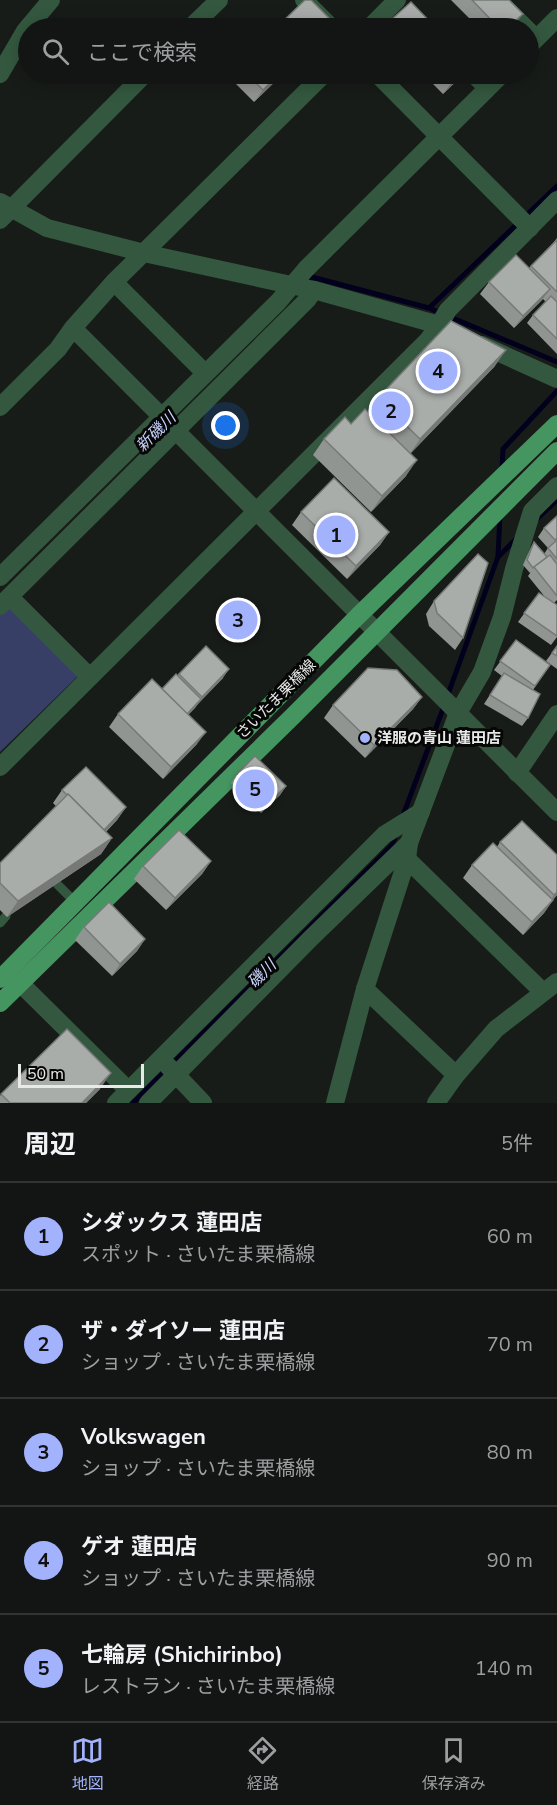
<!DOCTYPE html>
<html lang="ja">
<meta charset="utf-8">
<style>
body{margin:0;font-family:"Nunito Sans","Noto Sans JP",sans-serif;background:#1f2221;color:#f1f3f6}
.scale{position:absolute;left:18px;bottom:15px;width:126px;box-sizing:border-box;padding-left:6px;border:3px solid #e7eae8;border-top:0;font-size:16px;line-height:21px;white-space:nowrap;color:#e7eae8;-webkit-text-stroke:4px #050605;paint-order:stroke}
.you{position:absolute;left:226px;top:426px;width:21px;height:21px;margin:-15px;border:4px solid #fff;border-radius:50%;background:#1a73e8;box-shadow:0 0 0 9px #1a73e833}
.badge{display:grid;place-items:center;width:39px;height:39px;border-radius:50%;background:#a2b2fd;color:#111;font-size:20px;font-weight:700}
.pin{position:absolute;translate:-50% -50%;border:3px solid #fff;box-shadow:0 2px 6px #0006}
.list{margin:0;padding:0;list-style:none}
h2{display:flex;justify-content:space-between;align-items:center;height:78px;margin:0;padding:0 24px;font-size:26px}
h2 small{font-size:20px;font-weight:400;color:#9c9fa0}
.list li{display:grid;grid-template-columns:39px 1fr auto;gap:18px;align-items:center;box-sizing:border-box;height:108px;padding:0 24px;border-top:2px solid #313433}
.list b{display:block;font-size:22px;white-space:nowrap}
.list p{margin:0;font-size:20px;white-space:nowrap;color:#9c9fa0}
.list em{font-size:20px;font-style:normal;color:#9c9fa0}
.icon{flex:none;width:33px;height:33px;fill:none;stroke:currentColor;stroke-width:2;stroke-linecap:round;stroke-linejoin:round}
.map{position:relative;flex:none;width:557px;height:1103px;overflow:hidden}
.search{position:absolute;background:#121513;box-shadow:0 3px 15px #0003;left:18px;right:18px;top:18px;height:66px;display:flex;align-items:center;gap:15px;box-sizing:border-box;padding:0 21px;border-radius:33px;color:#9c9fa0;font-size:22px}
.sheet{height:618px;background:#121513}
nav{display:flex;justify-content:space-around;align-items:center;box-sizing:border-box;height:84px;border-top:2px solid #313433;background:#121513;font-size:16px;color:#9c9fa0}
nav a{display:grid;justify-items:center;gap:3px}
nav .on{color:#a2b2fd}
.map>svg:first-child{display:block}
.green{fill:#373f67}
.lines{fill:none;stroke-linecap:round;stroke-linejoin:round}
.stream{stroke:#02001c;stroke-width:5}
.service{stroke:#34583f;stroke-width:9}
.minor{stroke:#34583f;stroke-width:18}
.tertiary{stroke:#34583f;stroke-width:18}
.primary{stroke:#459561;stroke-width:18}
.wall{fill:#919592}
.shaded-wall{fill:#767977}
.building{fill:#a9adaa;stroke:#767977;stroke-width:1.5}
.poi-dot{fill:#a2b2fd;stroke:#050605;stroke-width:2}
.labels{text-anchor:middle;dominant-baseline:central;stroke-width:6;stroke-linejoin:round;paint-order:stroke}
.street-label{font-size:15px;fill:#e7eae8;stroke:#050605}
.poi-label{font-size:15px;font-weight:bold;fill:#e7eae8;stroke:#050605;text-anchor:start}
.water-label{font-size:16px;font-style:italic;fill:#c7d2fc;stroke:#050605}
</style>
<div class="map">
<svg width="557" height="1103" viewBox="0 0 557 1103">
<rect width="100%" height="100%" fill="#181c19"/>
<polygon class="green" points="7,601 79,675 0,752 0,608"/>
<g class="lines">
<g class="stream">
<polyline points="305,284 312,277 429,308 557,186"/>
<polyline points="429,308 557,362"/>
<polyline points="502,469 503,449 557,391"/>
<polyline points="537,519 557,500"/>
<polyline points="498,557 517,538"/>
<polyline points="447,697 498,557 500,514"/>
<polyline points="402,818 444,706"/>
<polyline points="133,1103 392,845 396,835"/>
</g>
<g class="service">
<polyline points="504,0 540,36"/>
<polyline points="467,74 484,91"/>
<polyline points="57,884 76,903"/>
<polyline points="0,923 6,916"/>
</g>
<g class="minor">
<polyline points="304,0 332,28"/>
<polyline points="190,28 219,0"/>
<polyline points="369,28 397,0"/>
<polyline points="528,47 557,18"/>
<polyline points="0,74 25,31 51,0"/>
<polyline points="377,74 530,228"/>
<polyline points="0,202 47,228 144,253 314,290 439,325 449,330"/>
<polyline points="0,220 145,74"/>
<polyline points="114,282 205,373"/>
<polyline points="73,328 114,282 324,74"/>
<polyline points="482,345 557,379"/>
<polyline points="0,577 278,302 306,269 502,74"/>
<polyline points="10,597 90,677"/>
<polyline points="0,606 307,300 314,290"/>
<polyline points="0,767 428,340 439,325"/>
<polyline points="517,773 557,714"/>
<polyline points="407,859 543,992"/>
<polyline points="20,983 128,1090"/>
<polyline points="365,989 456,1075"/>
<polyline points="168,1066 203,1103"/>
<polyline points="116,1103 384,835 421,812"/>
<polyline points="148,1103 310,939 409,843"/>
<polyline points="335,1103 365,989 407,859 409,843 458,713 482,672 502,617 514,569 532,511 557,486"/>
<polyline points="436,1103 456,1075 496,1029 557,982"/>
</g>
<g class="tertiary">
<polyline points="439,325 448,310 557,200"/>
<polyline points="0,407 58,349 73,328 557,812"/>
</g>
<g class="primary">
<polyline points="0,979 359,615 557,424"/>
<polyline points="0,1003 293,716 557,451"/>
</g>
</g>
<g class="wall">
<polygon points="451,0 509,0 523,14 511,28 479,28"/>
<polygon points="392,19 436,28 386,28"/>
<polygon points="233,74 283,74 254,102 230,78"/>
<polygon points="423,74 464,74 443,94"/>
<polygon points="557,238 557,354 527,323 533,315 546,302 543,299 514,328 480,294 489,282 529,268 553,243"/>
<polygon points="495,366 410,454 406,476 371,512 313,455 324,439 351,424 368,412 378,398"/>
<polygon points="301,512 389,532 380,545 347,579 292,525"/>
<polygon points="557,516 557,600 554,603 557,637 551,645 518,622 539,593 545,597 528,576 531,572 530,573 523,565 531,547 534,542 544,554 548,548 538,537 544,528"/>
<polygon points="434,601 463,638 455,650 429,626 426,614"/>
<polygon points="516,640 550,665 533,690 528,718 522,726 484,704 502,676 494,670"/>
<polygon points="557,646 557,669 546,661"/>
<polygon points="179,674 223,678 200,701 195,708 188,715 197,744 163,779 109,727 118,714 162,689"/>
<polygon points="422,697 413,709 365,758 324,718 333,705"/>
<polygon points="237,774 286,786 280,795 261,813 231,783"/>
<polygon points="62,790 126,807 117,820 106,832 112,838 101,854 7,917 0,910 0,863 56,806 53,803"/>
<polygon points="500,842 557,895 553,900 544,913 523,935 463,878 472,865 497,847"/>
<polygon points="211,861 202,874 166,910 134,879 143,866"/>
<polygon points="84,927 145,939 137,951 112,976 75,940"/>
<polygon points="100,1089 86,1103 0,1103 0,1096 1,1094"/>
</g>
<g class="shaded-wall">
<polygon points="523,14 511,28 507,28"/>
<polygon points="279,74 283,74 254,102 263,90"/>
<polygon points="461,74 464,74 443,94 452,82"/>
<polygon points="550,289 541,301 514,328 523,316"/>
<polygon points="506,350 495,366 409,455 420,439"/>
<polygon points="417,460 406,476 371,512 382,496"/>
<polygon points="389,532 380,545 347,579 356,566"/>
<polygon points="229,669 223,678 180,723 186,714 197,703 202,697"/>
<polygon points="422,697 413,709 365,758 374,745"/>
<polygon points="206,732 197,744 163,779 171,767"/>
<polygon points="286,786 280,795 261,813 267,805"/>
<polygon points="126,807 117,820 93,844 102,831"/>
<polygon points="112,838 101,854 7,917 18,901"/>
<polygon points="211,861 202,874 166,910 175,898"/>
<polygon points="557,892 557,895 546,907 554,895"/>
<polygon points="553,900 544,913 523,935 532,922"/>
<polygon points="145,939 137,951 112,976 120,964"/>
<polygon points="111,1073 100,1089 86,1103 82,1103"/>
</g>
<g class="building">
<polygon points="305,0 311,0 332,21 324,28 276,28"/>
<polygon points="472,0 509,0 523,14 507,28 499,28"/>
<polygon points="411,2 436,28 401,28 392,19"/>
<polygon points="247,74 279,74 263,90"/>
<polygon points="444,74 461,74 452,82"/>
<polygon points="557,240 557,292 531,266"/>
<polygon points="516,255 550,289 523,316 489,282"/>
<polygon points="551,296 557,302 557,339 533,315"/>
<polygon points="451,321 506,350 420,439 378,398"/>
<polygon points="365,409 417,460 382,496 324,439 345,417 351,424"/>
<polygon points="334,478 389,532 356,566 301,512"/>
<polygon points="557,516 557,538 555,540 544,528"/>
<polygon points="557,540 557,559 548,548"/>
<polygon points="534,542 547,557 533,568 527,560"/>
<polygon points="478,554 488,563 463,638 437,613 434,601"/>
<polygon points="550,555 557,564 557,596 534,567"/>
<polygon points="539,593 557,605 557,636 524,613"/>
<polygon points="516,640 550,665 535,686 500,661"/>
<polygon points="206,646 229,669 202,697 179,674"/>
<polygon points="557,646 557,656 552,653"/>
<polygon points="368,668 397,670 422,697 374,745 333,705"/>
<polygon points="504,673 540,694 528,718 490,695"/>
<polygon points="176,674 201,699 187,714 162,689"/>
<polygon points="152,679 206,732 171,767 118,714"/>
<polygon points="255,756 286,786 267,805 237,774"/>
<polygon points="86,767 126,807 104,830 68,794 67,795 62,790"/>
<polygon points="68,794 112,838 18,901 0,883 0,863"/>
<polygon points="522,821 557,855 557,892 554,895 500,842"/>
<polygon points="179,830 211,861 175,898 143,866"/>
<polygon points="493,843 553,900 532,922 472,865"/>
<polygon points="109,902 145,939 120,964 84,927"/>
<polygon points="67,1029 111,1073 82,1103 10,1103 1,1094"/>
</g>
<circle class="poi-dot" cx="365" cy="738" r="6"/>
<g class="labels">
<g class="street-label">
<text transform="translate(276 699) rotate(-45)">さいたま栗橋線</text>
</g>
<g class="poi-label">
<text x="377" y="738">洋服の青山 蓮田店</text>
</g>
<g class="water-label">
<text transform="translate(156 432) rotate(-45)">新磯川</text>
<text transform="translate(262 974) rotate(-45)">磯川</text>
</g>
</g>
</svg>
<div class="scale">50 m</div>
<div class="you"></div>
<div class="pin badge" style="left:336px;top:535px">1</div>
<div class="pin badge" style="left:391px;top:411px">2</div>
<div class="pin badge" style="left:238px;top:620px">3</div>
<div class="pin badge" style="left:438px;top:371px">4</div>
<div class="pin badge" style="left:255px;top:789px">5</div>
<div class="search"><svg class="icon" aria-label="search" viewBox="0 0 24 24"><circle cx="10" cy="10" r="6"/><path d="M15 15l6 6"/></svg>ここで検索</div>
</div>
<section class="sheet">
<h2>周辺<small>5件</small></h2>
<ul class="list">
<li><span class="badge">1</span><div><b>シダックス 蓮田店</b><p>スポット · さいたま栗橋線</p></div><em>60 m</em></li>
<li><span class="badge">2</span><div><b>ザ・ダイソー 蓮田店</b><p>ショップ · さいたま栗橋線</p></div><em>70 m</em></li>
<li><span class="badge">3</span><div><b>Volkswagen</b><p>ショップ · さいたま栗橋線</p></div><em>80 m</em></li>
<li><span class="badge">4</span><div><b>ゲオ 蓮田店</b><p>ショップ · さいたま栗橋線</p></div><em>90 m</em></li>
<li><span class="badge">5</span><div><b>七輪房 (Shichirinbo)</b><p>レストラン · さいたま栗橋線</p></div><em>140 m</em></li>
</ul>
</section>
<nav>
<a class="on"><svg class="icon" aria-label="map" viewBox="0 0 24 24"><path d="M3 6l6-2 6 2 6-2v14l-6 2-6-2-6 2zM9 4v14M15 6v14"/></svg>地図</a>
<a><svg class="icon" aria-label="directions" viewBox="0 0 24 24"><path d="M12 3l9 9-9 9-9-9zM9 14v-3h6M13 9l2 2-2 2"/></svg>経路</a>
<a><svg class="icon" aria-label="saved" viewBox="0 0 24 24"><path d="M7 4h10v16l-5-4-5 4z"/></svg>保存済み</a>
</nav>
